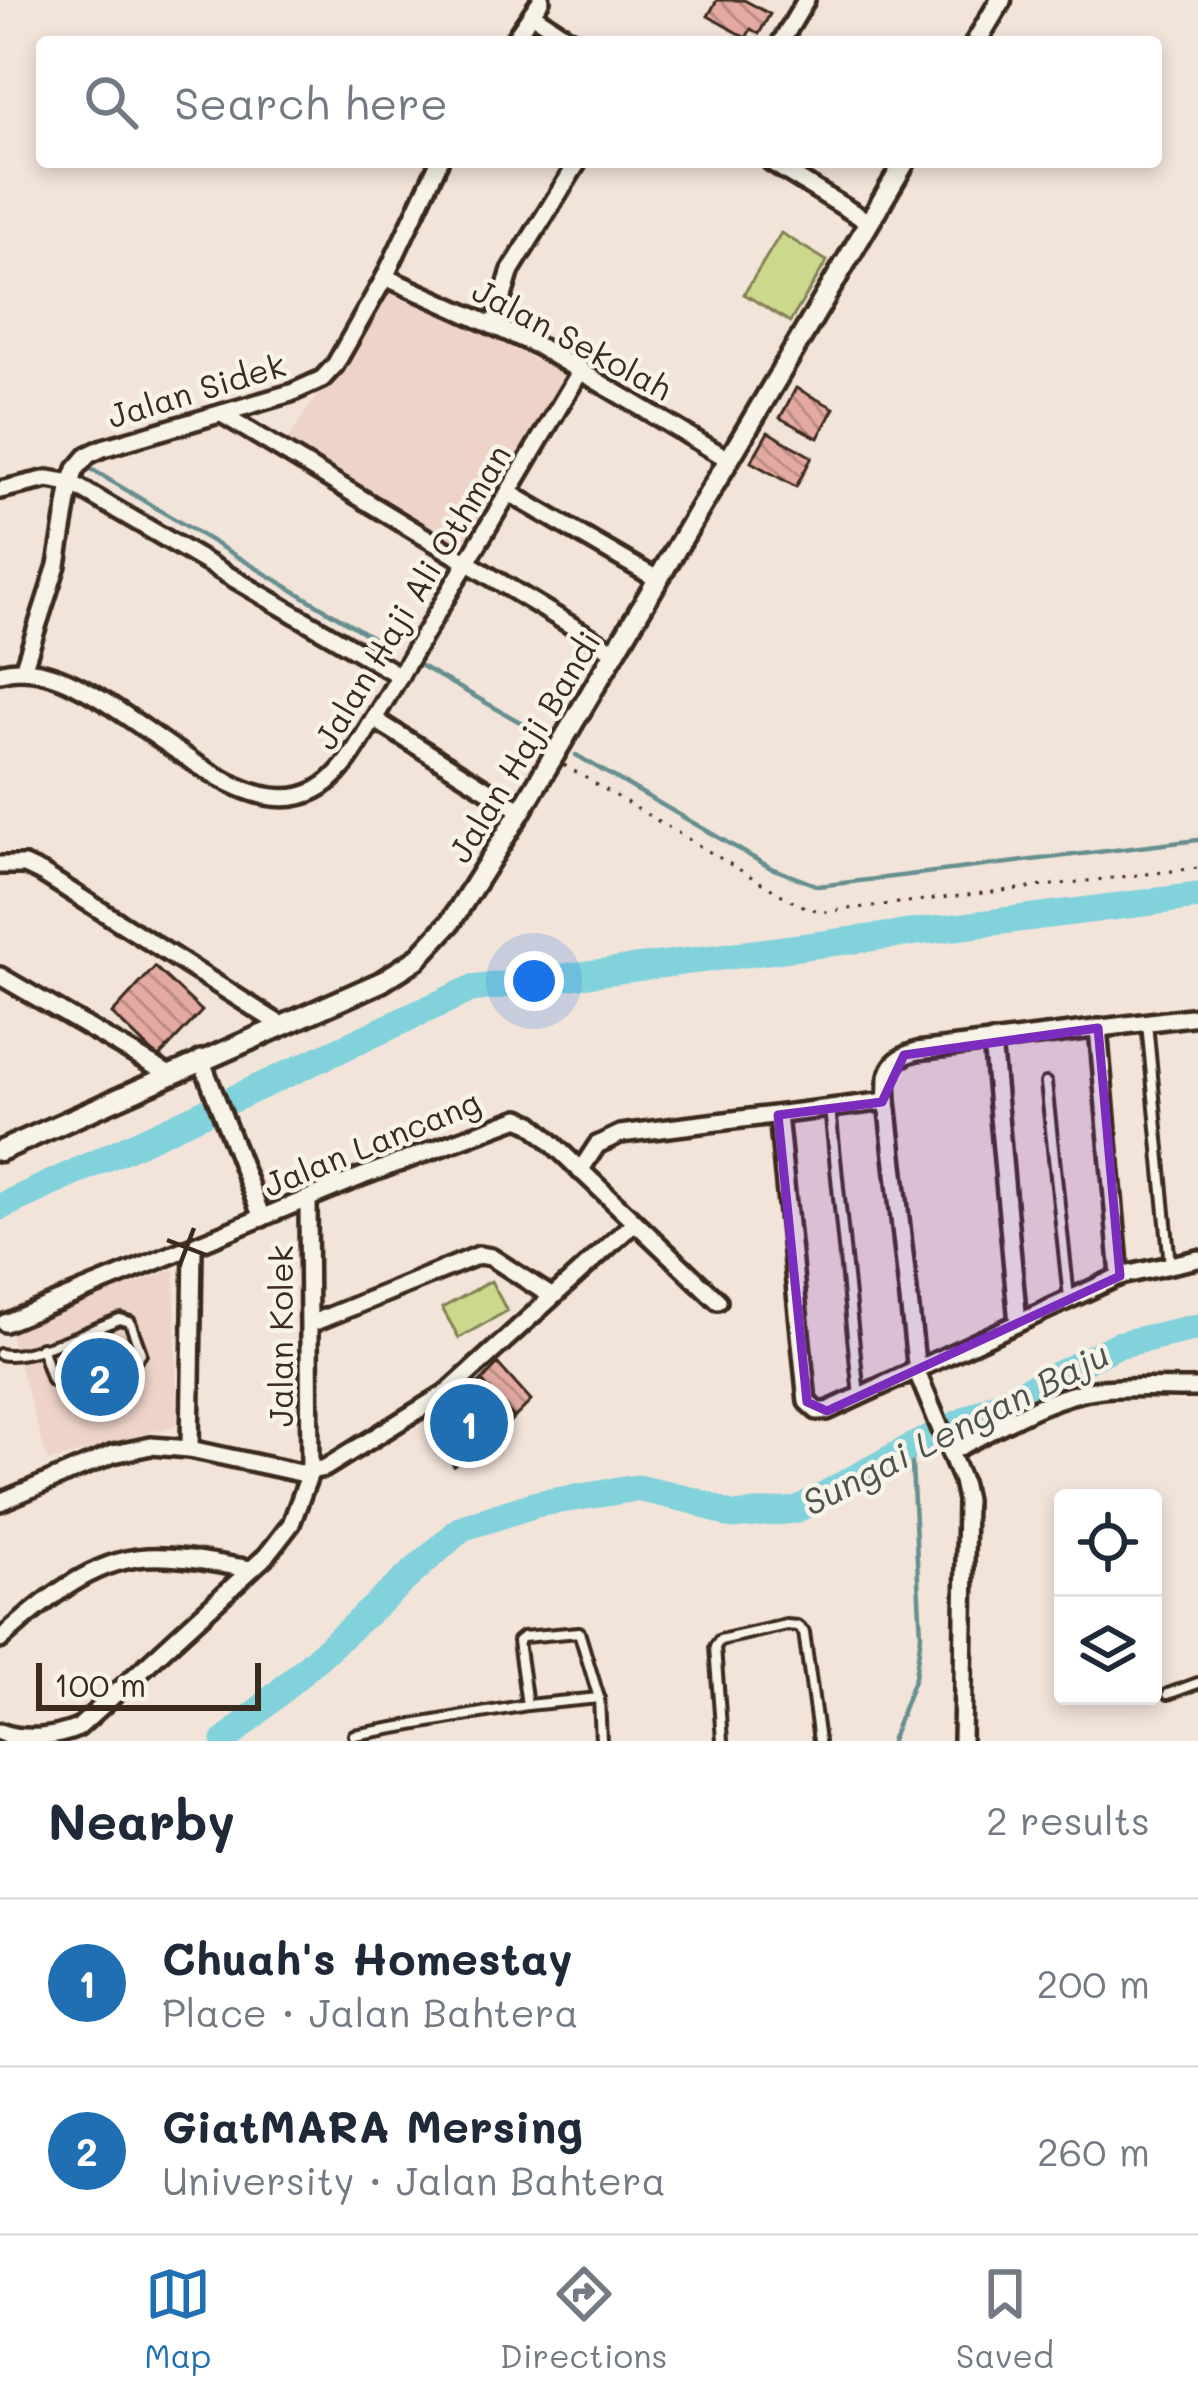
<!DOCTYPE html>
<meta charset="utf-8">
<style>
body{margin:0;font-family:Mali,sans-serif;background:#f6f6f7;color:#1f2937}
.controls{position:absolute;right:36px;bottom:36px;display:grid;overflow:hidden;border-radius:12px;box-shadow:0 6px 18px #0003}
.controls button{width:108px;height:108px;display:grid;place-items:center;padding:0;border:0;border-bottom:3px solid #e0e1e3;background:#fff;color:#1f2937;font:60px sans-serif}
.scale{position:absolute;left:36px;bottom:30px;width:225px;box-sizing:border-box;padding-left:12px;border:6px solid #3b2a1e;border-top:0;font-size:33px;line-height:42px;white-space:nowrap;color:#3b2a1e;-webkit-text-stroke:9px #f7f3e8;paint-order:stroke}
.you{position:absolute;left:534px;top:981px;width:42px;height:42px;margin:-30px;border:9px solid #fff;border-radius:50%;background:#1a73e8;box-shadow:0 0 0 18px #1a73e833}
.badge{display:grid;place-items:center;width:78px;height:78px;border-radius:50%;background:#1f6fb2;color:#fff;font-size:39px;font-weight:700}
.pin{position:absolute;translate:-50% -50%;border:6px solid #fff;box-shadow:0 3px 12px #0006}
.list{margin:0;padding:0;list-style:none}
h2{display:flex;justify-content:space-between;align-items:center;height:156px;margin:0;padding:0 48px;font-size:51px}
h2 small{font-size:39px;font-weight:400;color:#747a83}
.list li{display:grid;grid-template-columns:78px 1fr auto;gap:36px;align-items:center;box-sizing:border-box;height:168px;padding:0 48px;border-top:3px solid #e0e1e3}
.list b{display:block;font-size:45px;white-space:nowrap}
.list p{margin:0;font-size:39px;white-space:nowrap;color:#747a83}
.list em{font-size:39px;font-style:normal;color:#747a83}
.icon{flex:none;width:66px;height:66px;fill:none;stroke:currentColor;stroke-width:2;stroke-linecap:round;stroke-linejoin:round}
.map{position:relative;flex:none;width:1198px;height:1741px;overflow:hidden}
.search{position:absolute;background:#fff;box-shadow:0 6px 18px #0003;left:36px;right:36px;top:36px;height:132px;display:flex;align-items:center;gap:30px;box-sizing:border-box;padding:0 42px;border-radius:12px;color:#747a83;font-size:45px}
.sheet{height:492px;background:#fff}
nav{display:flex;justify-content:space-around;align-items:center;box-sizing:border-box;height:168px;border-top:3px solid #e0e1e3;background:#fff;font-size:33px;color:#747a83}
nav a{display:grid;justify-items:center;gap:6px}
nav .on{color:#1f6fb2}
.map>svg:first-child{display:block}
.built{fill:#eed3c9}
.pitch{fill:#ccd98c;stroke:#848255;stroke-width:3}
.lines{fill:none;stroke-linecap:round;stroke-linejoin:round}
.stream{stroke:#668f8f;stroke-width:4.5}
.river{stroke:#82d2db;stroke-width:27}
.building{fill:url(#building-back-hatch);stroke:#3b2a1e;stroke-width:3}
.service-casing{stroke:#3b2a1e;stroke-width:16}
.minor-casing{stroke:#3b2a1e;stroke-width:24}
.tertiary-casing{stroke:#3b2a1e;stroke-width:27}
.path{stroke:#3b2a1e;stroke-width:3;stroke-dasharray:3 9;stroke-linecap:butt}
.service{stroke:#f7f3e8;stroke-width:8}
.minor{stroke:#f7f3e8;stroke-width:15}
.tertiary{stroke:#f7f3e8;stroke-width:18}
.marked{fill:#7b2cbf;fill-opacity:0.2;stroke:#7b2cbf;stroke-width:9;stroke-linejoin:round}
.ticks{fill:none;stroke:#3b2a1e;stroke-width:4.5}
.labels{text-anchor:middle;dominant-baseline:central;stroke-width:9;stroke-linejoin:round;paint-order:stroke}
.street-label{font-size:33px;fill:#3b2a1e;stroke:#f7f3e8}
.water-label{font-size:36px;font-style:italic;fill:#4d544d;stroke:#f7f3e8}
</style>
<div class="map">
<svg width="1198" height="1741" viewBox="0 0 1198 1741">
<defs>
<pattern id="building-back-hatch" width="6" height="6" patternUnits="userSpaceOnUse" patternTransform="scale(3)"><rect width="6" height="6" fill="#e4aaa2"/><path d="M-1 5l2 2M0 0l6 6M5-1l2 2" fill="none" stroke="#ba8b83"/></pattern>
</defs>
<rect width="100%" height="100%" fill="#f3e4da"/>
<filter id="ink" filterUnits="userSpaceOnUse"><feTurbulence type="fractalNoise" baseFrequency=".00833" numOctaves="2"/><feDisplacementMap in="SourceGraphic" scale="24" xChannelSelector="R" yChannelSelector="G"/><feConvolveMatrix kernelMatrix="1 2 1 2 8 2 1 2 1" color-interpolation-filters="sRGB"/></filter>
<g filter="url(#ink)">
<g class="built">
<polygon points="392,287 567,376 463,552 284,444"/>
<polygon points="175,1269 177,1425 48,1462 9,1330"/>
</g>
<g class="pitch">
<polygon points="781,233 827,261 790,322 744,294"/>
<polygon points="491,1281 507,1311 459,1338 442,1308"/>
</g>
<g class="lines">
<g class="stream">
<polyline points="91,469 388,647"/>
<polyline points="421,666 543,735"/>
<polyline points="576,755 771,868 818,886 1198,840"/>
<polyline points="891,1741 915,1677 921,1635 911,1447"/>
</g>
<g class="river">
<polyline points="0,1207 471,989 1198,896"/>
<polyline points="225,1741 462,1528 536,1504 637,1488 695,1501 733,1516 796,1510 911,1447 1117,1345 1198,1327"/>
</g>
</g>
<g class="building">
<polygon points="717,0 744,0 770,14 759,34 751,29 746,38 708,16"/>
<polygon points="796,388 834,408 818,438 780,418"/>
<polygon points="768,432 812,457 796,487 751,462"/>
<polygon points="155,967 202,1011 158,1058 112,1014"/>
<polygon points="498,1364 531,1401 514,1418 482,1381"/>
<polygon points="482,1381 514,1418 494,1437 463,1396"/>
<polygon points="463,1396 494,1437 473,1453 447,1410"/>
<polygon points="447,1410 473,1453 454,1466 427,1422"/>
</g>
<g class="lines">
<g class="service-casing">
<g id="service">
<polyline points="1147,1023 1170,1265"/>
<polyline points="1046,1083 1069,1298"/>
<polyline points="830,1108 859,1396"/>
<path d="M0 1354C28 1361 91 1329 120 1319L130 1322 141 1353 133 1363 64 1387 52 1380 41 1347"/>
<polyline points="1168,1694 1198,1683"/>
<polyline points="527,1705 518,1641 523,1637 579,1632 599,1698 601,1741"/>
<polyline points="354,1735 527,1705 599,1698"/>
<polyline points="722,1741 715,1647 720,1640 786,1625 797,1626 804,1632 819,1741"/>
</g>
</g>
<g class="minor-casing">
<g id="minor">
<polyline points="532,14 574,42"/>
<polyline points="512,42 541,0"/>
<polyline points="781,42 806,0"/>
<polyline points="771,162 870,223"/>
<polyline points="385,277 538,346 728,459"/>
<polyline points="494,326 511,270 578,162"/>
<polyline points="222,414 615,652"/>
<polyline points="0,490 48,479 71,483 400,676"/>
<polyline points="509,493 657,579"/>
<polyline points="24,667 57,565 71,483 76,469 88,455 103,448 291,393 322,379 335,365 385,277 439,162"/>
<path d="M0 673C96 644 224 839 316 790 343 776 358 744 374 719L581 370"/>
<polyline points="374,719 521,811"/>
<polyline points="0,865 25,865 42,873 281,1025"/>
<polyline points="0,976 168,1074"/>
<polyline points="1098,1028 1120,1276"/>
<polyline points="992,1041 1018,1323"/>
<polyline points="201,1059 262,1218"/>
<polyline points="778,1115 807,1402 817,1411 827,1411 1120,1276 1198,1259"/>
<polyline points="580,1171 597,1145 620,1134 887,1101"/>
<polyline points="5,1323 363,1176 519,1118 532,1124 718,1301"/>
<polyline points="310,1324 479,1255 491,1257 551,1296"/>
<polyline points="190,1449 193,1248"/>
<path d="M950 1452C998 1428 1048 1395 1101 1389 1133 1386 1166 1388 1198 1388"/>
<polyline points="0,1502 113,1454 151,1446 190,1449 300,1473 325,1468 449,1391 634,1223"/>
<path d="M0 1640C40 1604 91 1560 147 1557 181 1555 217 1564 251 1569"/>
<path d="M0 1732C24 1741 54 1738 78 1728L267 1555 291 1524 310 1473 308 1199"/>
<path d="M962 1741 966 1500 962 1481 917 1372 887 1101C885 1074 889 1059 917 1051L1198 1016"/>
</g>
</g>
<g class="tertiary-casing">
<g id="tertiary">
<polyline points="976,42 1001,0"/>
<polyline points="0,1151 381,982 417,959 450,923 521,811 905,162"/>
</g>
</g>
<polyline class="path" points="564,765 797,904 822,912 1198,868"/>
<use href="#service" class="service"/>
<use href="#minor" class="minor"/>
<use href="#tertiary" class="tertiary"/>
</g>
</g>
<path class="marked" d="M1098 1028 1120 1276 827 1411 807 1402 778 1115 882 1102 904 1055Z"/>
<path class="ticks" d="M167 1240 206 1255M179 1267 194 1228"/>
<g class="labels">
<g class="street-label">
<text transform="translate(573 338) rotate(28)">Jalan Sekolah</text>
<text transform="translate(196 389) rotate(-17)">Jalan Sidek</text>
<text transform="translate(411 596) rotate(-59)">Jalan Haji Ali Othman</text>
<text transform="translate(523 746) rotate(-59)">Jalan Haji Bandi</text>
<text transform="translate(371 1142) rotate(-22)">Jalan Lancang</text>
<text transform="translate(279 1336) rotate(-90)">Jalan Kolek</text>
</g>
<g class="water-label">
<text transform="translate(955 1427) rotate(-27)">Sungai Lengan Baju</text>
</g>
</g>
</svg>
<div class="controls">
<button><svg class="icon" aria-label="locate" viewBox="0 0 24 24"><circle cx="12" cy="12" r="6"/><path d="M12 2v4M12 18v4M2 12h4M18 12h4"/></svg></button>
<button><svg class="icon" aria-label="layers" viewBox="0 0 24 24"><path d="M12 4l9 5-9 5-9-5zM3 14l9 5 9-5"/></svg></button>
</div>
<div class="scale">100 m</div>
<div class="you"></div>
<div class="pin badge" style="left:469px;top:1423px">1</div>
<div class="pin badge" style="left:100px;top:1377px">2</div>
<div class="search"><svg class="icon" aria-label="search" viewBox="0 0 24 24"><circle cx="10" cy="10" r="6"/><path d="M15 15l6 6"/></svg>Search here</div>
</div>
<section class="sheet">
<h2>Nearby<small>2 results</small></h2>
<ul class="list">
<li><span class="badge">1</span><div><b>Chuah's Homestay</b><p>Place · Jalan Bahtera</p></div><em>200 m</em></li>
<li><span class="badge">2</span><div><b>GiatMARA Mersing</b><p>University · Jalan Bahtera</p></div><em>260 m</em></li>
</ul>
</section>
<nav>
<a class="on"><svg class="icon" aria-label="map" viewBox="0 0 24 24"><path d="M3 6l6-2 6 2 6-2v14l-6 2-6-2-6 2zM9 4v14M15 6v14"/></svg>Map</a>
<a><svg class="icon" aria-label="directions" viewBox="0 0 24 24"><path d="M12 3l9 9-9 9-9-9zM9 14v-3h6M13 9l2 2-2 2"/></svg>Directions</a>
<a><svg class="icon" aria-label="saved" viewBox="0 0 24 24"><path d="M7 4h10v16l-5-4-5 4z"/></svg>Saved</a>
</nav>
